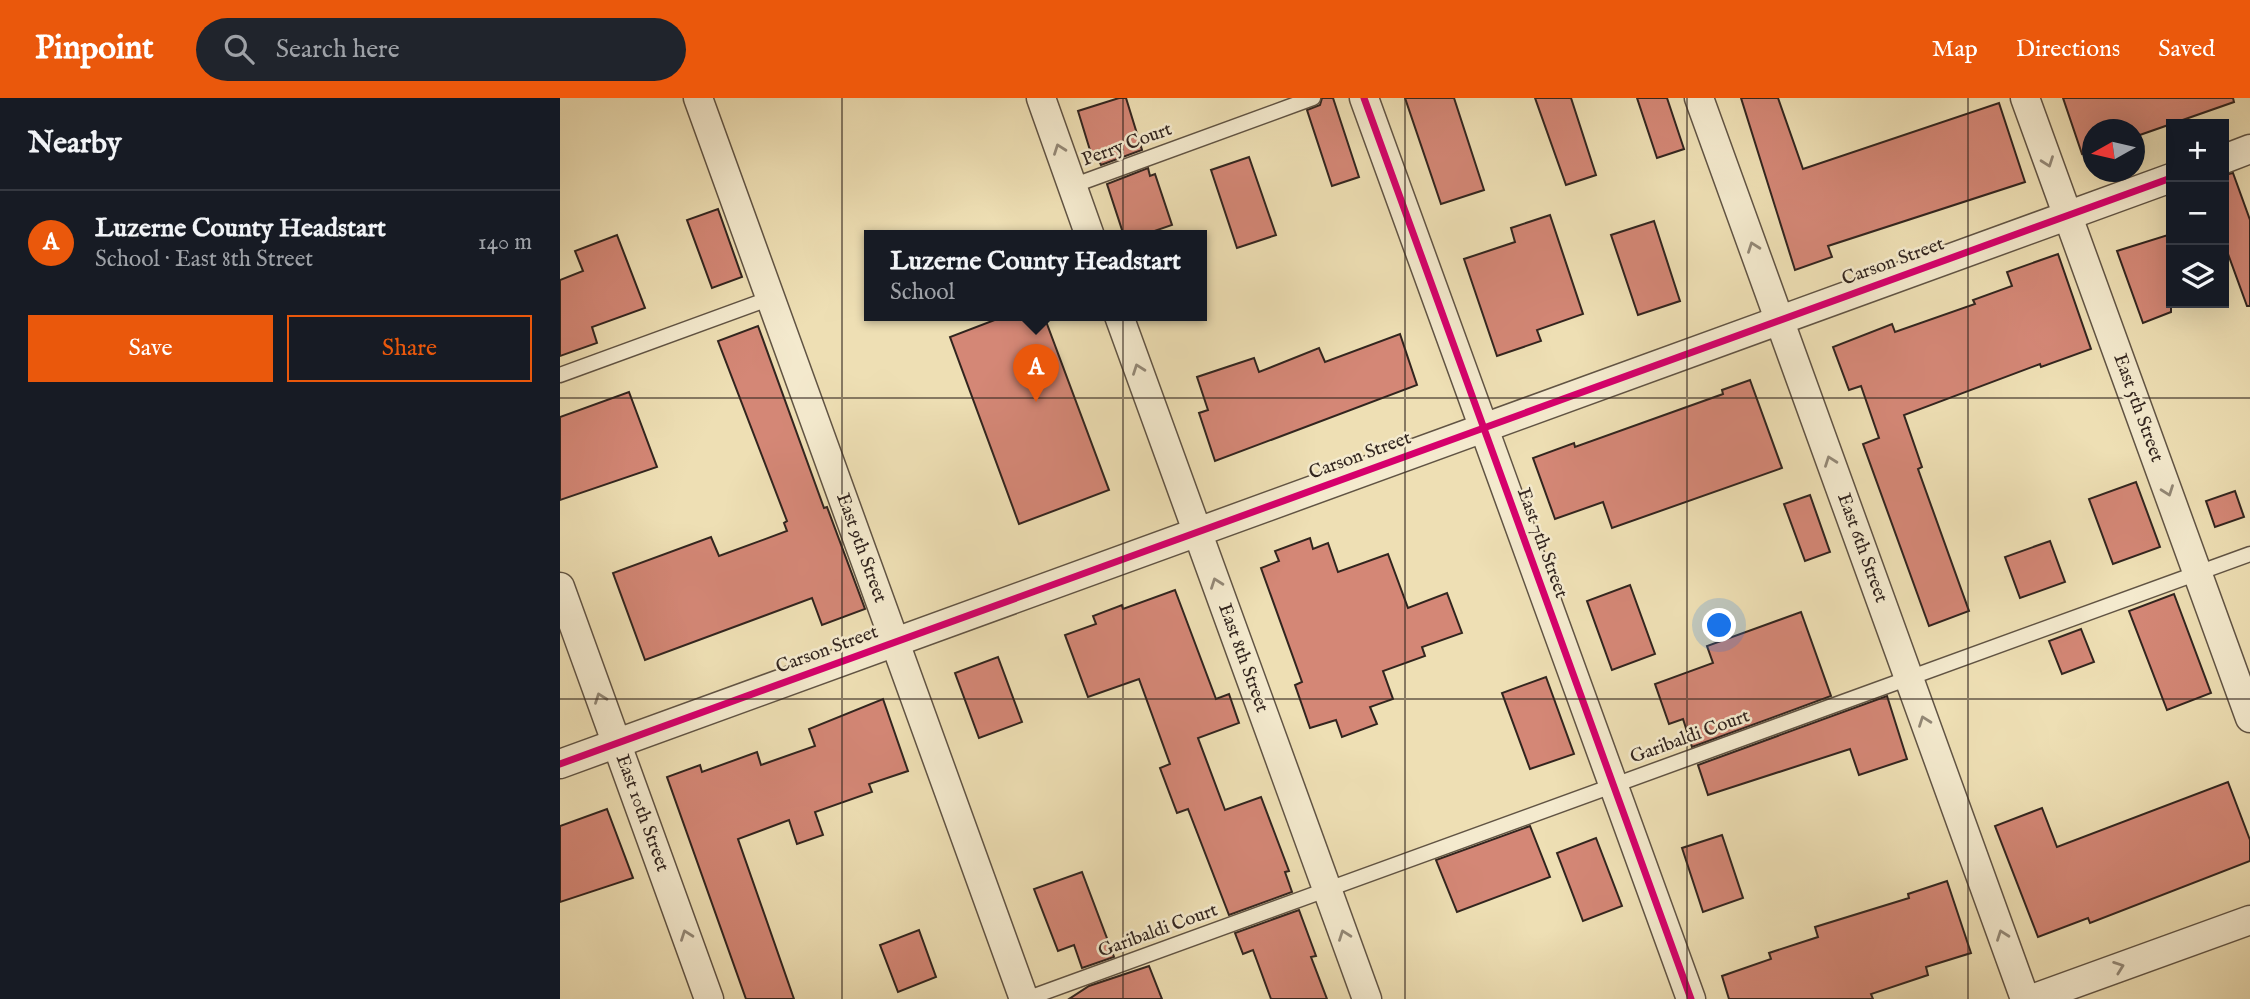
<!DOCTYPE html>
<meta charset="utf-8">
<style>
body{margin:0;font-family:"IM FELL English",serif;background:#20242c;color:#f1f3f6}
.controls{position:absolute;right:21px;top:21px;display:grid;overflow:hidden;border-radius:0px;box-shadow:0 7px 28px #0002}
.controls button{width:63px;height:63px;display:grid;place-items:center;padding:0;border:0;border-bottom:2px solid #363941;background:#171b24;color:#f1f3f6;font:35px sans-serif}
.compass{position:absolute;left:1522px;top:21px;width:63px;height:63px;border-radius:50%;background:#171b24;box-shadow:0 7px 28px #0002;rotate:262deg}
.you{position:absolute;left:1160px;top:528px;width:24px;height:24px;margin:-18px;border:5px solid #fff;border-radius:50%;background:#1a73e8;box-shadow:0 0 0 10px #1a73e833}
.badge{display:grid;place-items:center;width:46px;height:46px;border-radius:50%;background:#ea580c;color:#fff;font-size:23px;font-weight:700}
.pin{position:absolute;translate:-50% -58px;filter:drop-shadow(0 2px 4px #0008)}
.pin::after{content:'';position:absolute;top:37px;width:24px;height:21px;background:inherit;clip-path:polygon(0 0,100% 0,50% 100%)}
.popup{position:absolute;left:304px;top:132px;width:343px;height:91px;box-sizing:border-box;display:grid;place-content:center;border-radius:0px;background:#171b24;filter:drop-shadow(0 2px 5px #0005);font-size:23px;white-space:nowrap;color:#9ea1a6}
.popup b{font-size:26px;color:#f1f3f6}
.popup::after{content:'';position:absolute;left:50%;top:100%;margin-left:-14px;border:14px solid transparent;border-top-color:#171b24}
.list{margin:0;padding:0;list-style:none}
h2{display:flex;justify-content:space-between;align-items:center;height:91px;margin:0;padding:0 28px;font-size:30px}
h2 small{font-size:23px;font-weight:400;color:#9ea1a6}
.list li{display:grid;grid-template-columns:46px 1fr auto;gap:21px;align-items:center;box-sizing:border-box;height:105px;padding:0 28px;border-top:2px solid #363941}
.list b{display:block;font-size:26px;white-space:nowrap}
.list p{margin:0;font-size:23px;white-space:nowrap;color:#9ea1a6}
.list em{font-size:23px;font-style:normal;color:#9ea1a6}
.actions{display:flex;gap:14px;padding:21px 28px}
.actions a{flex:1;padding:16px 0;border:2px solid #ea580c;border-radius:0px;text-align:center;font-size:24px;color:#ea580c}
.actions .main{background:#ea580c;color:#fff}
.icon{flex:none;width:38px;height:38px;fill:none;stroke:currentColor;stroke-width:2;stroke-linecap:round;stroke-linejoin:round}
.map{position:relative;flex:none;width:1690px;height:901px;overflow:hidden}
header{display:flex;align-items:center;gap:42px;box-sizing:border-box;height:98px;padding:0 35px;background:#ea580c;color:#fff}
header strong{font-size:33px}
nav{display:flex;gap:38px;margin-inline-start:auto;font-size:24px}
.search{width:490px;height:63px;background:#20242c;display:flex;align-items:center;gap:18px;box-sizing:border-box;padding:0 24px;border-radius:38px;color:#9ea1a6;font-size:26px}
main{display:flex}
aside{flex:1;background:#171b24}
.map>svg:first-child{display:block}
.building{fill:#d48776;stroke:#32251f;stroke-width:2}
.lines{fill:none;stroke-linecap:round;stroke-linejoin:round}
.lane-casing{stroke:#615444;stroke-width:17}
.street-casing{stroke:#615444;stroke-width:31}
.lane{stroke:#f4eace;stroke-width:14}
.street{stroke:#f4eace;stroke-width:28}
.cycleway-casing{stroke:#f4eace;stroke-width:11}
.cycleway{stroke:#d6006c;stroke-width:7}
.oneway{stroke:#938876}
.grid{fill:none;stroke:#32251f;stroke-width:2;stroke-opacity:0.55}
.labels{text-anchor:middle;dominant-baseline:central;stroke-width:5;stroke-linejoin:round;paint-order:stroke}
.street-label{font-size:19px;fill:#32251f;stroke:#f4eace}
</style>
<header>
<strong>Pinpoint</strong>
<div class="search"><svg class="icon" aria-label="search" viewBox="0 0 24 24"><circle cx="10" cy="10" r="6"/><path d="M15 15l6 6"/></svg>Search here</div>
<nav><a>Map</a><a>Directions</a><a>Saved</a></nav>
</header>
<main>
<aside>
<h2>Nearby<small></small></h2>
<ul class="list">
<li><span class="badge">A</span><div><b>Luzerne County Headstart</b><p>School · East 8th Street</p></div><em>140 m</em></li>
</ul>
<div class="actions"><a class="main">Save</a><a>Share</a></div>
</aside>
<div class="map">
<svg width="1690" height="901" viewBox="0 0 1690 901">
<rect width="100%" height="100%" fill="#eedfb4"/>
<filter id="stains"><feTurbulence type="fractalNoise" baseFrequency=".00286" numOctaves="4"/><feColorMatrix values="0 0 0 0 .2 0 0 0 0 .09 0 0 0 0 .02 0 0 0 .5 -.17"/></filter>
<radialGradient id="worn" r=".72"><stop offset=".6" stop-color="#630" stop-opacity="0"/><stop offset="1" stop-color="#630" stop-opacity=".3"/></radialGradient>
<g class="building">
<polygon points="559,0 566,0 582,52 541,67 538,60 533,62 518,13"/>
<polygon points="762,0 773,0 799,79 772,88 747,12 760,7"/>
<polygon points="845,0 894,0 924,92 881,106"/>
<polygon points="975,0 1011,0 1036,77 1006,87"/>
<polygon points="1077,0 1107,0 1124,51 1097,60"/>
<polygon points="1181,0 1218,0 1243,71 1439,5 1465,84 1268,148 1272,159 1235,172"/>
<polygon points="1503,0 1673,0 1674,4 1574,39 1574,32 1532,32 1532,52 1522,56"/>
<polygon points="689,59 716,137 677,150 651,72"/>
<polygon points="588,70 590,78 595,76 612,127 580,138 564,138 547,86"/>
<polygon points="1673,75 1690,122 1690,208 1687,208 1664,145 1664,77"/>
<polygon points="158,111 182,179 152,190 127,122"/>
<polygon points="990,117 1023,216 977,232 981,243 937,258 904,161 955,144 951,130"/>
<polygon points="1094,123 1120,203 1078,217 1051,137"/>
<polygon points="1611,136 1611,214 1583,225 1557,153"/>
<polygon points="57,137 85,210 32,229 37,245 0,258 0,182 23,173 15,153"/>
<polygon points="1498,156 1531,251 1481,269 1480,266 1344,317 1362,369 1358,371 1409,513 1369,528 1303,346 1319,340 1301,288 1289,292 1273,249 1332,226 1335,234 1415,206 1413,202 1452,188 1447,174"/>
<polygon points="445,218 484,218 549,392 459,426 390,239"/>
<polygon points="198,228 264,410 267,409 305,511 262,527 252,500 85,562 53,475 151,439 159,458 227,433 224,425 227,423 158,243"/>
<polygon points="840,236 857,287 655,363 639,315 648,312 637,279 694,260 699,274 759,250 765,264"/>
<polygon points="1190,282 1222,370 1052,430 1043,404 995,421 973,360 1014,345 1015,349 1163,296 1162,292"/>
<polygon points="69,294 97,369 0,402 0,319"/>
<polygon points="1576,384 1600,449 1553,466 1529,401"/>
<polygon points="1675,393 1684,419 1655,429 1646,403"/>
<polygon points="1250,397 1270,454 1245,463 1224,406"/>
<polygon points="750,440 753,451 768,445 778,474 828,456 848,510 887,495 902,535 862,549 865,558 823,573 833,601 810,609 817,626 782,639 776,622 750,630 735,587 742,584 701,470 719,463 715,453"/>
<polygon points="1490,443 1505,484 1460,500 1445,459"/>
<polygon points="1070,487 1095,556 1052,572 1027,503"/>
<polygon points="615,492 656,601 669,596 679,625 638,640 665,712 701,699 729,773 725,774 732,794 669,817 628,711 617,715 600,670 610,666 579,581 528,599 505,537 536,526 533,518 562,507 563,511"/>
<polygon points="1614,496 1651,595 1607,612 1569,513"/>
<polygon points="1241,514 1271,598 1132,649 1123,621 1109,626 1095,586 1153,565 1147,548"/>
<polygon points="1521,531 1534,564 1502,576 1489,543"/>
<polygon points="438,559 462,624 419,640 395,575"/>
<polygon points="986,579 1014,656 970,671 942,595"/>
<polygon points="1327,598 1347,661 1299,677 1290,651 1148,697 1138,667"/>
<polygon points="323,601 348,673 309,686 312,694 255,714 263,737 237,746 229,722 178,741 234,901 186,901 107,679 140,667 142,674 197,654 201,667 255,648 249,631"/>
<polygon points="1668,684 1690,742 1690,763 1530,825 1528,820 1478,839 1435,728 1482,710 1497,749"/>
<polygon points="47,711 73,780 0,804 0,728"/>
<polygon points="970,728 990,779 897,814 876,762"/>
<polygon points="1162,737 1183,800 1143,814 1122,750"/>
<polygon points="1036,740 1062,808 1023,823 997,755"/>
<polygon points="522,774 554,859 522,870 514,847 498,853 474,791"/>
<polygon points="1387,783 1411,855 1366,869 1368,877 1311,896 1313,901 1169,901 1162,878 1211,861 1209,855 1258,839 1255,829 1349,800 1348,796"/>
<polygon points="739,812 756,858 751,859 767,901 711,901 693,852 683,856 675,835"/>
<polygon points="359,832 376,879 338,894 320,847"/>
<polygon points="589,868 602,901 509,901 529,888"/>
</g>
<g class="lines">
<g class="lane-casing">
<g id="lane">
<polyline points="512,88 753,0"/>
<polyline points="0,277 211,200"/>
<polyline points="466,901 1690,456"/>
</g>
</g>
<g class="street-casing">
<g id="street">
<polyline points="138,0 464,901"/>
<polyline points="481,0 530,138"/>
<polyline points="804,0 1131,901"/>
<polyline points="1139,0 1465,901"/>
<polyline points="1465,0 1690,620"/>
<polyline points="1664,61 1690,51"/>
<polyline points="559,218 807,901"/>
<polyline points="0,489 149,901"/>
<polyline points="0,666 1611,80"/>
<polyline points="1472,901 1690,822"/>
</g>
</g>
<use href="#lane" class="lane"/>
<use href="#street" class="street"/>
<g class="cycleway-casing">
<g id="cycleway">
<polyline points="804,0 1131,901"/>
<polyline points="0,666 1611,80"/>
</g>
</g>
<use href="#cycleway" class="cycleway"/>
</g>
<defs><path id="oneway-chevron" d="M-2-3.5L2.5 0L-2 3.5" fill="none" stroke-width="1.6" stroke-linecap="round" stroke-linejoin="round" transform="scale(1.75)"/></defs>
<g class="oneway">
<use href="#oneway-chevron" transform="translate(499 51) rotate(-110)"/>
<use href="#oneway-chevron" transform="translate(1488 64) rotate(70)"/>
<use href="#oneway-chevron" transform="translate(1193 149) rotate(-110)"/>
<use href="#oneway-chevron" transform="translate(578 271) rotate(-110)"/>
<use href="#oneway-chevron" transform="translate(1270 363) rotate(-110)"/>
<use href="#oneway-chevron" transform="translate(1608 393) rotate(70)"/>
<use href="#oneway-chevron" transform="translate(656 485) rotate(-110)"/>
<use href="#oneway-chevron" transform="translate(40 600) rotate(-110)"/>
<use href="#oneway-chevron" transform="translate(1364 623) rotate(-110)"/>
<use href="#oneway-chevron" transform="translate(126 837) rotate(-110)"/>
<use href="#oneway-chevron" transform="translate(784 837) rotate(-110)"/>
<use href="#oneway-chevron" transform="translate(1442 837) rotate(-110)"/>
<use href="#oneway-chevron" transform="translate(1559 869) rotate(-20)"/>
</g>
<path class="grid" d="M282 0V901M563 0V901M845 0V901M1127 0V901M1408 0V901M0 300H1690M0 601H1690"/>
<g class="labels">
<g class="street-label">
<text transform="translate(567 47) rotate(-20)">Perry Court</text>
<text transform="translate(1333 164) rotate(-20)">Carson Street</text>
<text transform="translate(1578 310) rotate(70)">East 5th Street</text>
<text transform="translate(800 358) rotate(-20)">Carson Street</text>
<text transform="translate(982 445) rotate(70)">East 7th Street</text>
<text transform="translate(301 450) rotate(70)">East 9th Street</text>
<text transform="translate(1302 450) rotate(70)">East 6th Street</text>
<text transform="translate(267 552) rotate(-20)">Carson Street</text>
<text transform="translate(683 560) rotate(70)">East 8th Street</text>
<text transform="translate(1130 639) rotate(-20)">Garibaldi Court</text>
<text transform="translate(82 715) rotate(70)">East 10th Street</text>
<text transform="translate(598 833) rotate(-20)">Garibaldi Court</text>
</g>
</g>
<rect width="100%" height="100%" filter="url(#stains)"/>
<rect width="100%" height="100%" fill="url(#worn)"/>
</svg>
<div class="controls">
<button>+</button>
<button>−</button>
<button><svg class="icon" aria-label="layers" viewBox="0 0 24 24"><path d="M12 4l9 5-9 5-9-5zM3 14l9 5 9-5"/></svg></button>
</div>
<svg class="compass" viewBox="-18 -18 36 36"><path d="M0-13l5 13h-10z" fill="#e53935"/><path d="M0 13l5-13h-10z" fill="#9ea1a6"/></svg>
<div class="you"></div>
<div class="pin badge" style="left:476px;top:304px">A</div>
<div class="popup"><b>Luzerne County Headstart</b>School</div>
</div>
</main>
